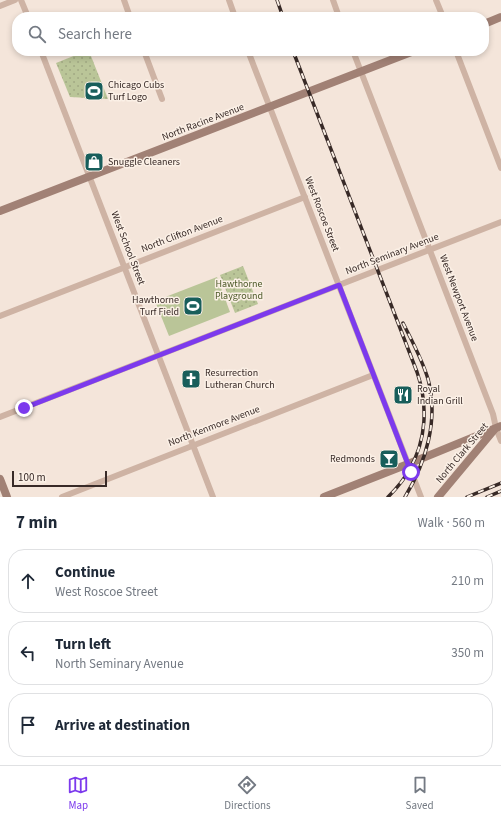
<!DOCTYPE html>
<meta charset="utf-8">
<style>
body{margin:0;font-family:"Source Sans 3",sans-serif;background:#f2f2f3;color:#1f2937}
.scale{position:absolute;left:12px;bottom:10px;width:95px;box-sizing:border-box;padding-left:4px;border:2px solid #382a27;border-top:0;font-size:11px;line-height:14px;white-space:nowrap;color:#382a27;-webkit-text-stroke:3px #fbf0e6;paint-order:stroke}
.stop{position:absolute;width:12px;height:12px;margin:-9px;border:3px solid #7c3aed;border-radius:50%;background:#fff}
.stop.end{background:#7c3aed;border-color:#fff;box-shadow:0 1px 4px #0008}
.list{margin:0;padding:0;list-style:none}
h2{display:flex;justify-content:space-between;align-items:center;height:52px;margin:0;padding:0 16px;font-size:17px}
h2 small{font-size:13px;font-weight:400;color:#747a83}
.list li{display:grid;grid-template-columns:26px 1fr auto;gap:12px;align-items:center;box-sizing:border-box;height:64px;margin:0 8px 8px;padding:0 8px;border:1px solid #e0e1e3;border-radius:16px}
.list b{display:block;font-size:15px;white-space:nowrap}
.list p{margin:0;font-size:13px;white-space:nowrap;color:#747a83}
.list em{font-size:13px;font-style:normal;color:#747a83}
.icon{flex:none;width:22px;height:22px;fill:none;stroke:currentColor;stroke-width:2;stroke-linecap:round;stroke-linejoin:round}
.map{position:relative;flex:none;width:501px;height:497px;overflow:hidden}
.search{position:absolute;background:#fff;box-shadow:0 2px 6px #0003;left:12px;right:12px;top:12px;height:44px;display:flex;align-items:center;gap:10px;box-sizing:border-box;padding:0 14px;border-radius:16px;color:#747a83;font-size:15px}
.sheet{height:268px;background:#fff}
nav{display:flex;justify-content:space-around;align-items:center;box-sizing:border-box;height:56px;border-top:1px solid #e0e1e3;background:#fff;font-size:11px;color:#747a83}
nav a{display:grid;justify-items:center;gap:2px}
nav .on{color:#7c3aed}
.map>svg:first-child{display:block}
.grass{fill:url(#grass-dots)}
.pitch{fill:#bac598}
.lines{fill:none;stroke-linecap:round;stroke-linejoin:round}
.street{stroke:#ceb3a4;stroke-width:6}
.secondary{stroke:#a18175;stroke-width:8}
.rail-casing{stroke:#382a27;stroke-width:3.5}
.rail{stroke:#fbf0e6;stroke-width:2;stroke-dasharray:6;stroke-linecap:butt}
.route{stroke:#7c3aed;stroke-width:5}
.labels{text-anchor:middle;dominant-baseline:central;stroke-width:3;stroke-linejoin:round;paint-order:stroke}
.poi-label{font-size:10px;fill:#382a27;stroke:#fbf0e6;text-anchor:start}
.street-label{font-size:10px;fill:#382a27;stroke:#fbf0e6}
.park-label{font-size:10px;fill:#4c5928;stroke:#fbf0e6}
</style>
<div class="map">
<svg width="501" height="497" viewBox="0 0 501 497">
<defs>
<pattern id="grass-dots" width="8" height="8" patternUnits="userSpaceOnUse"><rect width="8" height="8" fill="#bac598"/><path d="M2 2h.1M6 6h.1" fill="none" stroke="#a1a983" stroke-width="1.8" stroke-linecap="round"/></pattern>
</defs>
<rect width="100%" height="100%" fill="#f4e5da"/>
<g class="grass">
<polygon points="86,51 89,51 108,99 70,97 56,63"/>
<polygon points="243,266 258,304 235,313 220,275"/>
</g>
<polygon class="pitch" points="217,277 230,312 169,336 155,301"/>
<g class="lines">
<g class="street">
<polyline points="21,0 28,17"/>
<polyline points="124,0 130,17"/>
<polyline points="229,0 235,17"/>
<polyline points="333,0 339,17"/>
<polyline points="436,0 443,17"/>
<polyline points="0,6 15,0"/>
<polyline points="41,51 213,497"/>
<polyline points="144,51 162,99"/>
<polyline points="248,51 421,497"/>
<polyline points="353,51 493,414 496,428 501,441"/>
<polyline points="456,51 501,168"/>
<polyline points="0,316 305,197"/>
<polyline points="0,417 501,222"/>
<polyline points="62,497 373,375"/>
</g>
<g class="secondary">
<polyline points="484,24 501,17"/>
<polyline points="0,211 414,51"/>
<polyline points="0,479 7,497"/>
<polyline points="324,497 408,464 501,426"/>
<polyline points="438,497 494,430"/>
</g>
<g class="rail-casing">
<g id="rail">
<polyline points="277,0 283,17"/>
<path d="M293 51 417 372C428 404 427 440 409 470 404 480 396 489 388 497"/>
<path d="M403 323C412 341 422 359 428 379 439 420 426 462 405 497"/>
<polyline points="467,497 501,483"/>
<polyline points="487,497 501,491"/>
</g>
</g>
<use href="#rail" class="rail"/>
</g>
<g class="lines">
<polyline class="route" points="24,408 339,285 411,472"/>
</g>
<defs>
<g id="stadium-square" transform="scale(1)"><rect x="-9" y="-9" width="18" height="18" rx="4" fill="#185e5b" stroke="#fbf0e6"/><path d="M0-5a6.5 5 0 1 0 0 10a6.5 5 0 1 0 0-10ZM-3.5-1.8h7v3.6h-7Z" fill="#fff"/></g>
<g id="shop-square" transform="scale(1)"><rect x="-9" y="-9" width="18" height="18" rx="4" fill="#185e5b" stroke="#fbf0e6"/><path d="M-5-2.5h2.3a2.7 3.5 0 0 1 5.4 0H5L5.5 6h-11ZM-1.5-2.5h3a1.5 2.3 0 0 0-3 0Z" fill="#fff"/></g>
<g id="church-square" transform="scale(1)"><rect x="-9" y="-9" width="18" height="18" rx="4" fill="#185e5b" stroke="#fbf0e6"/><path d="M-1.2-6h2.4v3.5h3.3v2.4h-3.3V6h-2.4V-.1h-3.3v-2.4h3.3Z" fill="#fff"/></g>
<g id="restaurant-square" transform="scale(1)"><rect x="-9" y="-9" width="18" height="18" rx="4" fill="#185e5b" stroke="#fbf0e6"/><path d="M-5-6h1v4h1v-4h1v4h1v-4h1v5L-1.5 .5V6h-2V.5L-5-1ZM5-6V6H3V1.5H1.5Q1.5-4 5-6Z" fill="#fff"/></g>
<g id="bar-square" transform="scale(1)"><rect x="-9" y="-9" width="18" height="18" rx="4" fill="#185e5b" stroke="#fbf0e6"/><path d="M-6-5H6L.8 .8V4.5H3.5V6h-7V4.5H-.8V.8Z" fill="#fff"/></g>
</defs>
<g fill-rule="evenodd">
<use href="#stadium-square" x="94" y="91"/>
<use href="#shop-square" x="94" y="162"/>
<use href="#stadium-square" x="193" y="306"/>
<use href="#church-square" x="191" y="379"/>
<use href="#restaurant-square" x="403" y="395"/>
<use href="#bar-square" x="389" y="459"/>
</g>
<g class="labels">
<g class="poi-label">
<text x="108" y="85">Chicago Cubs<tspan x="108" dy="12">Turf Logo</tspan></text>
<text x="108" y="162">Snuggle Cleaners</text>
<text x="179" y="300" text-anchor="end">Hawthorne<tspan x="179" dy="12">Turf Field</tspan></text>
<text x="205" y="373">Resurrection<tspan x="205" dy="12">Lutheran Church</tspan></text>
<text x="417" y="389">Royal<tspan x="417" dy="12">Indian Grill</tspan></text>
<text x="375" y="459" text-anchor="end">Redmonds</text>
</g>
<g class="street-label">
<text transform="translate(203 122) rotate(-21)">North Racine Avenue</text>
<text transform="translate(322 214) rotate(69)">West Roscoe Street</text>
<text transform="translate(182 234) rotate(-21)">North Clifton Avenue</text>
<text transform="translate(128 248) rotate(69)">West School Street</text>
<text transform="translate(392 254) rotate(-21)">North Seminary Avenue</text>
<text transform="translate(459 298) rotate(69)">West Newport Avenue</text>
<text transform="translate(214 426) rotate(-21)">North Kenmore Avenue</text>
<text transform="translate(462 453) rotate(-50)">North Clark Street</text>
</g>
<g class="park-label">
<text x="239" y="284">Hawthorne<tspan x="239" dy="12">Playground</tspan></text>
</g>
</g>
</svg>
<div class="scale">100 m</div>
<div class="stop" style="left:411px;top:472px"></div>
<div class="stop end" style="left:24px;top:408px"></div>
<div class="search"><svg class="icon" aria-label="search" viewBox="0 0 24 24"><circle cx="10" cy="10" r="6"/><path d="M15 15l6 6"/></svg>Search here</div>
</div>
<section class="sheet">
<h2>7 min<small>Walk · 560 m</small></h2>
<ul class="list">
<li><svg class="icon" aria-label="ahead" viewBox="0 0 24 24"><path d="M12 20V5M6 11l6-6 6 6"/></svg><div><b>Continue</b><p>West Roscoe Street</p></div><em>210 m</em></li>
<li><svg class="icon" aria-label="left" viewBox="0 0 24 24"><path d="M17 20v-9H6M10 6l-5 5 5 5"/></svg><div><b>Turn left</b><p>North Seminary Avenue</p></div><em>350 m</em></li>
<li><svg class="icon" aria-label="arrive" viewBox="0 0 24 24"><path d="M6 21V4h12l-3 4 3 4H6"/></svg><div><b>Arrive at destination</b></div></li>
</ul>
</section>
<nav>
<a class="on"><svg class="icon" aria-label="map" viewBox="0 0 24 24"><path d="M3 6l6-2 6 2 6-2v14l-6 2-6-2-6 2zM9 4v14M15 6v14"/></svg>Map</a>
<a><svg class="icon" aria-label="directions" viewBox="0 0 24 24"><path d="M12 3l9 9-9 9-9-9zM9 14v-3h6M13 9l2 2-2 2"/></svg>Directions</a>
<a><svg class="icon" aria-label="saved" viewBox="0 0 24 24"><path d="M7 4h10v16l-5-4-5 4z"/></svg>Saved</a>
</nav>
